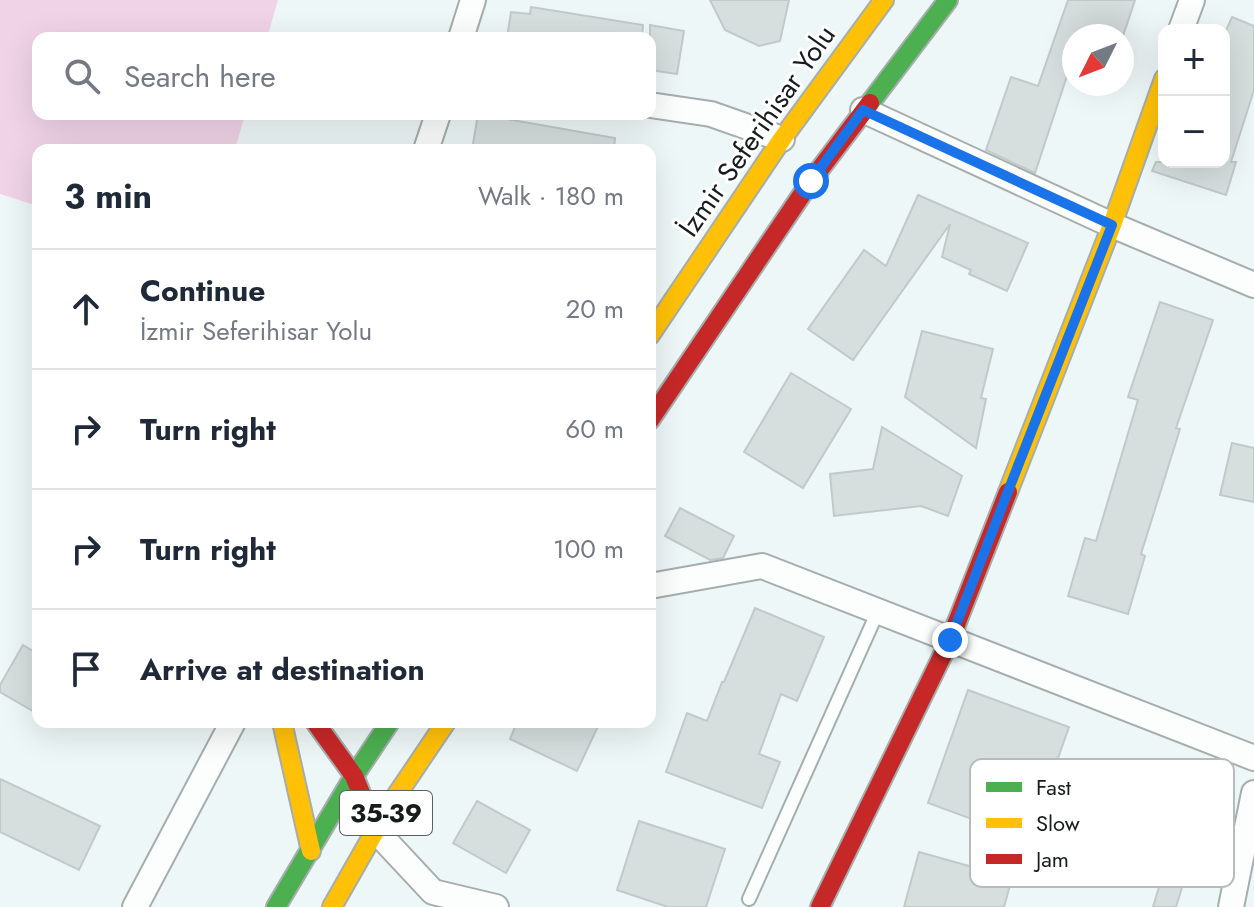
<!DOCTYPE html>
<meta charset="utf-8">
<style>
body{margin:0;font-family:Jost,sans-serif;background:#f2f2f3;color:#1f2937}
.controls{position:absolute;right:24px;top:24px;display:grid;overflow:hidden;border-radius:16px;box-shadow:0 8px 32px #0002}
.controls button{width:72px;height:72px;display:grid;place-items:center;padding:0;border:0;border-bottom:2px solid #e0e1e3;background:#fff;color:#1f2937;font:40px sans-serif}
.compass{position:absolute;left:1062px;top:24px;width:72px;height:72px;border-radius:50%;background:#fff;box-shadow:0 8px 32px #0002;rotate:228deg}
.stop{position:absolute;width:24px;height:24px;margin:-18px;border:6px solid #1a73e8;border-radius:50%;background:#fff}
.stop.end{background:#1a73e8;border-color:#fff;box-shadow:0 2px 8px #0008}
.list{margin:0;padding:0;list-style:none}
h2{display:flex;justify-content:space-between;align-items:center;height:104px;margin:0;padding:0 32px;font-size:34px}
h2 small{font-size:26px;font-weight:400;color:#747a83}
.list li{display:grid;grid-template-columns:52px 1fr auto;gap:24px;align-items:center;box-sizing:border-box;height:120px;padding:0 32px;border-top:2px solid #e0e1e3}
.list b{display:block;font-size:30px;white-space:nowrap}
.list p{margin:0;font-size:26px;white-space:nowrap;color:#747a83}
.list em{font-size:26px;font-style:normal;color:#747a83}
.icon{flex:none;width:44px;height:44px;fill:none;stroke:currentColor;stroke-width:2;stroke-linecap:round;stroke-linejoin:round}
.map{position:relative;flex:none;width:1254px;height:907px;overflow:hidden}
.search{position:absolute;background:#fff;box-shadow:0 8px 32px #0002;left:32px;top:32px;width:624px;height:88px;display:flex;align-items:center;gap:20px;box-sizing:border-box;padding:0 28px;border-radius:16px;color:#747a83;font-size:30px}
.panel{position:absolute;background:#fff;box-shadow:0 8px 32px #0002;left:32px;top:144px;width:624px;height:584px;border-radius:16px}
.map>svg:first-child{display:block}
.green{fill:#f0d3e7}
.building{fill:#d7dede;stroke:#c2c9c9;stroke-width:2}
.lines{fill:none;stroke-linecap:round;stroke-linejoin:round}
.lane-casing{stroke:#a6adad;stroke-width:16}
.street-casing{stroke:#a6adad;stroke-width:28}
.fast-casing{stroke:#a6adad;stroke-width:22}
.slow-casing{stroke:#a6adad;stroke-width:22}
.jam-casing{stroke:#a6adad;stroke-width:22}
.lane{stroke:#fcfefe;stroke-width:12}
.street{stroke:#fcfefe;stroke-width:24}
.fast{stroke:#4caf50;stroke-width:18}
.slow{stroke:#ffc107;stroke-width:18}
.jam{stroke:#c62828;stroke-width:18}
.route{stroke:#1a73e8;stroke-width:10}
.labels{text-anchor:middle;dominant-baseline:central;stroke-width:6;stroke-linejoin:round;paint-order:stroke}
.shield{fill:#fff;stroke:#5c6060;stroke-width:2}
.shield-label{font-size:26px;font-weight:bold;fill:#161c1c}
.street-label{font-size:28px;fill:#161c1c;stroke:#fff}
.key{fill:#fff;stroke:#b9bbbb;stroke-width:2}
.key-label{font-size:22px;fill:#161c1c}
</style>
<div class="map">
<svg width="1254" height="907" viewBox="0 0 1254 907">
<rect width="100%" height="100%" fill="#eef7f7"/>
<polygon class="green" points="0,0 278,0 267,38 38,38 38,114 245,114 235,150 38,150 38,206 0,194"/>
<g class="building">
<polygon points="710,0 789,0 780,41 759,46 725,30"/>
<polygon points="1068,0 1135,0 1123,36 1074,36 1074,76 1068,73 1035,173 986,150 1011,77 1038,86"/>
<polygon points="531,7 643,25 642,38 507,38 511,12 530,14"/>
<polygon points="1232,17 1254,26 1254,90 1231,162 1236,162 1226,195 1152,171 1156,162 1224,162 1224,35"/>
<polygon points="650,25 684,31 677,74 650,70"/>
<polygon points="478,114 615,138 614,150 472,150"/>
<polygon points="918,195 1028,243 1007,291 969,274 971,270 942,257 950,224 853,360 808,329 864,250 886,266"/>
<polygon points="1160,302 1213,320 1176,428 1180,429 1141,554 1145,556 1128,614 1068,596 1085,538 1096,541 1138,400 1128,397"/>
<polygon points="922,331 993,349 981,398 986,399 976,448 905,397"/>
<polygon points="791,373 851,409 803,488 744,452"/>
<polygon points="882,427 962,476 948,516 921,506 834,516 830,474 873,469"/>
<polygon points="1232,443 1254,448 1254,502 1220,495"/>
<polygon points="680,508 734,536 723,558 710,560 665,536"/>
<polygon points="755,608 824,637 797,701 781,694 759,754 780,762 762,808 666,772 687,713 707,721 722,682 724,682"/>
<polygon points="23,645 38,654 38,714 0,692 0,685"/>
<polygon points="968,690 1069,727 1029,840 928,803"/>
<polygon points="517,722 600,722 577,771 510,739"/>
<polygon points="0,779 100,826 79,870 0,832"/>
<polygon points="1161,782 1210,797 1176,907 1153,907 1159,887 1152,884 1153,879 1133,872"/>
<polygon points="477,801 530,830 506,873 453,843"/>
<polygon points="639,821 725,849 706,907 668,907 617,890"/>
<polygon points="919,852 1012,878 1004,907 904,907"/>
</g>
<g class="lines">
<g class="lane-casing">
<polyline id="lane" points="749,899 878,611"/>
</g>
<g class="street-casing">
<g id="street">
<polyline points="1181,30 1192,0"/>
<polyline points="461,38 473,0"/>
<polyline points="650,105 711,114 782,139"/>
<polyline points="863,110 1112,225 1254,285"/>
<polyline points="426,150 438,114"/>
<polyline points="650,586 762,566 1254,758"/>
<polyline points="376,831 433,892 496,907"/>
<polyline points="135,907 233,722"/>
<polyline points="1231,907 1254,793"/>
</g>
</g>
<g class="fast-casing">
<g id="fast">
<polyline points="870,103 948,0"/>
<polyline points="276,907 354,776 390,722"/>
</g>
</g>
<g class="slow-casing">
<g id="slow">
<polyline points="650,335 782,139 884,0"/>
<polyline points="1008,492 1112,225 1164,79"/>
<polyline points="282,722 311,851"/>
<polyline points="332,907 390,805 446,722"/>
</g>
</g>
<g class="jam-casing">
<g id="jam">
<polyline points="650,420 811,181 870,103"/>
<polyline points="315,722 354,776 363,798"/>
<polyline points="820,907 950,640 1008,492"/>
</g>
</g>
<use href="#lane" class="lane"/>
<use href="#street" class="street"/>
<use href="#fast" class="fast"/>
<use href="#slow" class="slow"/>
<use href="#jam" class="jam"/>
</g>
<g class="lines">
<polyline class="route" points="811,181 863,110 1112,225 950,640"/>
</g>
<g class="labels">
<rect class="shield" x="340" y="791" width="92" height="44" rx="6"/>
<g class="shield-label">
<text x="386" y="813">35-39</text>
</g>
<g class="street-label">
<text transform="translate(757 131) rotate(-55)">İzmir Seferihisar Yolu</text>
</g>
</g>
<rect x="970" y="759" width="264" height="128" rx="12" class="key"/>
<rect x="986" y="782" width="36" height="10" fill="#4caf50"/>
<rect x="986" y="818" width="36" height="10" fill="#ffc107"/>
<rect x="986" y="854" width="36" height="10" fill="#c62828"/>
<g class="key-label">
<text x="1036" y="795">Fast</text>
<text x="1036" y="831">Slow</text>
<text x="1036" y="867">Jam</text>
</g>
</svg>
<div class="controls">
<button>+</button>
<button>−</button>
</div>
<svg class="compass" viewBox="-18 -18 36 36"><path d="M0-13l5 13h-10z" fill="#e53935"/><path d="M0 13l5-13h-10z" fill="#747a83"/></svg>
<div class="stop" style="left:811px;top:181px"></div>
<div class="stop end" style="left:950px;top:640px"></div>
<div class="search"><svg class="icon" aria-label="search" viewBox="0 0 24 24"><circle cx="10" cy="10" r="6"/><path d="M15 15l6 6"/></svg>Search here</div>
<section class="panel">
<h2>3 min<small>Walk · 180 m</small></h2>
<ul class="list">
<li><svg class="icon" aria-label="ahead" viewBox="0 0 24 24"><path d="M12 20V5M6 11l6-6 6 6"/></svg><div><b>Continue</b><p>İzmir Seferihisar Yolu</p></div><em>20 m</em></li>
<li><svg class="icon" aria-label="right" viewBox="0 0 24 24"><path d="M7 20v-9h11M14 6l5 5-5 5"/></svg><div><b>Turn right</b></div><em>60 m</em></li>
<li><svg class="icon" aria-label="right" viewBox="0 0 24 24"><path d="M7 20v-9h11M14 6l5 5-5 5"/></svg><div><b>Turn right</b></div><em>100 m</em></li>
<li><svg class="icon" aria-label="arrive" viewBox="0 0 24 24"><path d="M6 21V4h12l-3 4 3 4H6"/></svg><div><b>Arrive at destination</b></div></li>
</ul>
</section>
</div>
